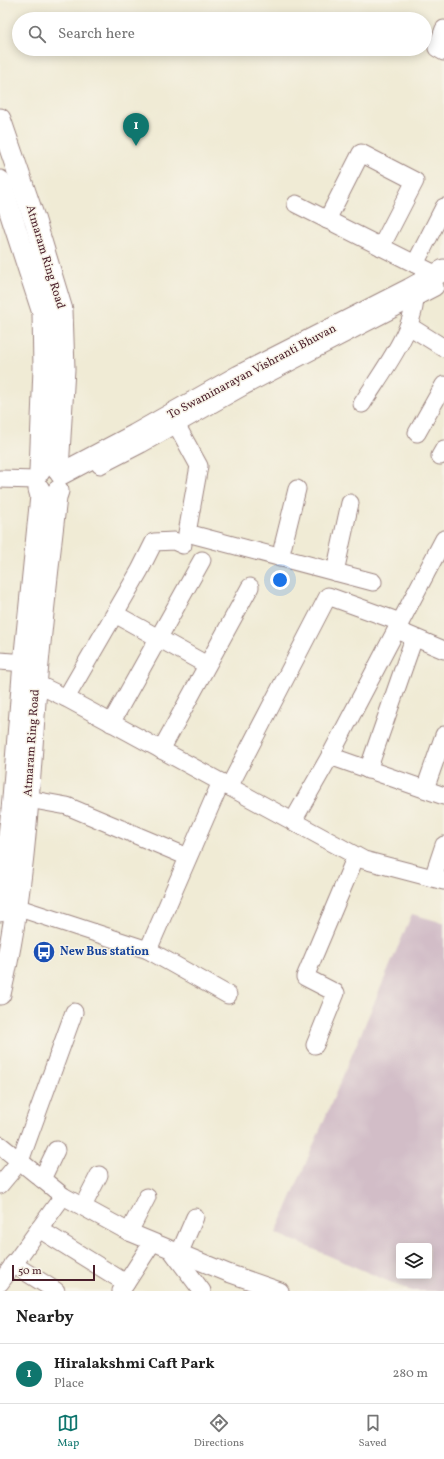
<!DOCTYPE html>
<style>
body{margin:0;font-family:Vollkorn,serif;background:#f6f6f6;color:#222}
.controls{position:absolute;right:12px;bottom:12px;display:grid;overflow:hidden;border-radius:4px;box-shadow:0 2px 10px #0003}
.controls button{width:36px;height:36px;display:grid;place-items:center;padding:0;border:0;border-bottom:1px solid #e0e0e0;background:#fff;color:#222;font:20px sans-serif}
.scale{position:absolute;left:12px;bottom:10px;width:83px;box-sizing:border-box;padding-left:4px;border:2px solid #4a1f2b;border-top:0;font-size:11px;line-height:14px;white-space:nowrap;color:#4a1f2b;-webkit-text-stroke:3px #f7f3e8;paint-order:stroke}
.you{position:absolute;left:280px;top:580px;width:14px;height:14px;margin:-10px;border:3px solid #fff;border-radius:50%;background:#1a73e8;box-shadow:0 0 0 6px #1a73e833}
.badge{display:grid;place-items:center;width:26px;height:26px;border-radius:50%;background:#0f766e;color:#fff;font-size:13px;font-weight:700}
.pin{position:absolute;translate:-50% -33px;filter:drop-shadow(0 1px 2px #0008)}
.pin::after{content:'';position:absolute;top:21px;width:14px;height:12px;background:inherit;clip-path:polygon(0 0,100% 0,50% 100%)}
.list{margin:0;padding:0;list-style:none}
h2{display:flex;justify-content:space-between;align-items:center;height:52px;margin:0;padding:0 16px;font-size:17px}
h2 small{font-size:13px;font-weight:400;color:#767676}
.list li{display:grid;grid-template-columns:26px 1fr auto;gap:12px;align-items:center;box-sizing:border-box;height:60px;padding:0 16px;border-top:1px solid #e0e0e0}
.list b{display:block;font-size:15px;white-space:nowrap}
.list p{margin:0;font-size:13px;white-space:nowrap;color:#767676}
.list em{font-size:13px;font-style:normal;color:#767676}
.icon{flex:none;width:22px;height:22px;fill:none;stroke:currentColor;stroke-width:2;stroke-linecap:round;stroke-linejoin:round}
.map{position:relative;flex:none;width:444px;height:1291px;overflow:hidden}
.search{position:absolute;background:#fff;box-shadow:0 2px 10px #0003;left:12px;right:12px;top:12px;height:44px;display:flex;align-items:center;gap:10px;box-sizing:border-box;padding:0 14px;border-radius:22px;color:#767676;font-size:15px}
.sheet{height:112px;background:#fff}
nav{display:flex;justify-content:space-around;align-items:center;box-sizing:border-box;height:56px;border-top:1px solid #e0e0e0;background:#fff;font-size:11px;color:#767676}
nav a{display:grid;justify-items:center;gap:2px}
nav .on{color:#0f766e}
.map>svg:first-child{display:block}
.industrial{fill:#d2bdc7;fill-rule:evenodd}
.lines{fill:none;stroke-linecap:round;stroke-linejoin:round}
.minor-casing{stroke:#9d8580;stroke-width:19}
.major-casing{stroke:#9d8580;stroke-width:23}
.minor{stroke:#fff;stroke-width:17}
.major{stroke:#fff;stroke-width:21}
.labels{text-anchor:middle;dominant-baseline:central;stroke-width:3;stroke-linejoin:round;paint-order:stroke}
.street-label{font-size:12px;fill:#4a1f2b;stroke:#f7f3e8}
.transit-label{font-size:12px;font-weight:bold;fill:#164399;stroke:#f7f3e8;text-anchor:start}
</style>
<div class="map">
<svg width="444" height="1291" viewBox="0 0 444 1291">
<rect width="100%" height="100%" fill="#f7f3e8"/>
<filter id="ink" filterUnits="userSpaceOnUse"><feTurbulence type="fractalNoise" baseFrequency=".025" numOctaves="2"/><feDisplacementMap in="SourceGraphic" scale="8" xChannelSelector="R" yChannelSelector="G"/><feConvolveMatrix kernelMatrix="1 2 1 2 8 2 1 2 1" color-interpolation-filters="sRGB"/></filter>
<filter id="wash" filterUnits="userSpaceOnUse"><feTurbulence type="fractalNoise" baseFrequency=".012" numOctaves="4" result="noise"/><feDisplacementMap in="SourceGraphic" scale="16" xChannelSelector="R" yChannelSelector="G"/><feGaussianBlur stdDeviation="0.9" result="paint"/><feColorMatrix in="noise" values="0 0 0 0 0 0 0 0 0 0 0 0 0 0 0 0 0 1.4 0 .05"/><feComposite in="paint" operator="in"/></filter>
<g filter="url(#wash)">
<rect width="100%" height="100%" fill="#f0ebd5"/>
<path class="industrial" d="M412 914 444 923V1291H411L276 1233ZM399 1246H429V1276H399Z"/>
</g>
<g filter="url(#ink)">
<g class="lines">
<g class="minor-casing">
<g id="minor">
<polyline points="444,29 437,48 444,52"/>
<polyline points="296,204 435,274"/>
<polyline points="327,220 361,153 415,181 381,247"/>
<polyline points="415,264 444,207"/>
<polyline points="409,326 444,348"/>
<path d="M362 404C380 375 414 331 415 298"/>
<polyline points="176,424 199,466 187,533 373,582"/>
<polyline points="417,433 444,385"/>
<polyline points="440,456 444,449"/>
<polyline points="100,465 141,444 244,386 435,287"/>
<polyline points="0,479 36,480"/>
<polyline points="280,558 297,489"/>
<polyline points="335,572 350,503"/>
<polyline points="115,614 207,665"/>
<polyline points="404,633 444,650"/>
<polyline points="0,661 24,663"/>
<polyline points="37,684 66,698 364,860 444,881"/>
<polyline points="66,698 140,570 154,542 174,541 183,545"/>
<polyline points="111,723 202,560"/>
<polyline points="161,750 250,587"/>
<polyline points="330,756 444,796"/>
<polyline points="368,770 414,638"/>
<polyline points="229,787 328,596 400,622"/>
<polyline points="425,789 444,735"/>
<polyline points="28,799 67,806 188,857"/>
<polyline points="293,821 330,756 444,539"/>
<polyline points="433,878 444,845"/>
<polyline points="16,907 148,950 228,995"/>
<polyline points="148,950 221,782"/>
<polyline points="315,1045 336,993 305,977 356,856"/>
<polyline points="0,1145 63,1196 129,1232 228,1273 280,1291"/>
<polyline points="42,1179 56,1150"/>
<polyline points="0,1185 20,1161 74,1012"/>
<polyline points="83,1206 99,1175"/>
<polyline points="39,1229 126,1283"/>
<polyline points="129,1232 147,1197"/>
<polyline points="172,1251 202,1291"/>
<polyline points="179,1254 195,1217"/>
<polyline points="13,1264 56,1291"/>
<polyline points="0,1283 63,1196"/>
<polyline points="121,1291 152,1243"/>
</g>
</g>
<g class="major-casing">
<g id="major">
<polyline points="0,119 35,221 62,310 64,369 58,470"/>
<polyline points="0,181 43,313 44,368 40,471"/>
<polyline points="61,474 135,435 239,376 410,289 444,270"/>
<polyline points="0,911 12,810 24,663 41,496 39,489"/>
<path d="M0 994C24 894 29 790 36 687 41 624 49 560 56 497L58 491"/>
</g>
</g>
<use href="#minor" class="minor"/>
<use href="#major" class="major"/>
</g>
</g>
<defs>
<g id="bus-disc" transform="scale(1.15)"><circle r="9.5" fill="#1a4fb4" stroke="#f7f3e8"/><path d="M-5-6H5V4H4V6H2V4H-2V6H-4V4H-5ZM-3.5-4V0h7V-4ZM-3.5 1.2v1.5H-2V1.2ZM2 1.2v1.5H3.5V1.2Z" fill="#fff"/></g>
</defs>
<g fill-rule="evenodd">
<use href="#bus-disc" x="44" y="952"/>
</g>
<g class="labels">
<g class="street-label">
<text transform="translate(45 257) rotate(73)">Atmaram Ring Road</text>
<text transform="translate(252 372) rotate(-28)">To Swaminarayan Vishranti Bhuvan</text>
<text transform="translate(32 743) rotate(-86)">Atmaram Ring Road</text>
</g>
<g class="transit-label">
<text x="60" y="952">New Bus station</text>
</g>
</g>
</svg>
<div class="controls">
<button><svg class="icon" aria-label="layers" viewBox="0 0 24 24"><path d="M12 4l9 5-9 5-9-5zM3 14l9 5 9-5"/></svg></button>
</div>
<div class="scale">50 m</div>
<div class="you"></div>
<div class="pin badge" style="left:136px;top:146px">1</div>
<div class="search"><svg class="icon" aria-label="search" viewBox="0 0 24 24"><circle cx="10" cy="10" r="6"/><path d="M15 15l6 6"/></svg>Search here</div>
</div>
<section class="sheet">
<h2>Nearby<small></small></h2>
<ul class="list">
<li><span class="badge">1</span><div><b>Hiralakshmi Caft Park</b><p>Place</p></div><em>280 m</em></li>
</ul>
</section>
<nav>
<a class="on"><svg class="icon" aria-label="map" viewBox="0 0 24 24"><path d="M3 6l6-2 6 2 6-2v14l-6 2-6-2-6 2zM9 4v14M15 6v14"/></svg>Map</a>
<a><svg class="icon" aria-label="directions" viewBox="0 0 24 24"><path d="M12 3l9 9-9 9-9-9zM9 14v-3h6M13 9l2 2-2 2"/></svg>Directions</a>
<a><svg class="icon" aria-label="saved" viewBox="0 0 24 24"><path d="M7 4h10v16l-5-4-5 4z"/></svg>Saved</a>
</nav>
